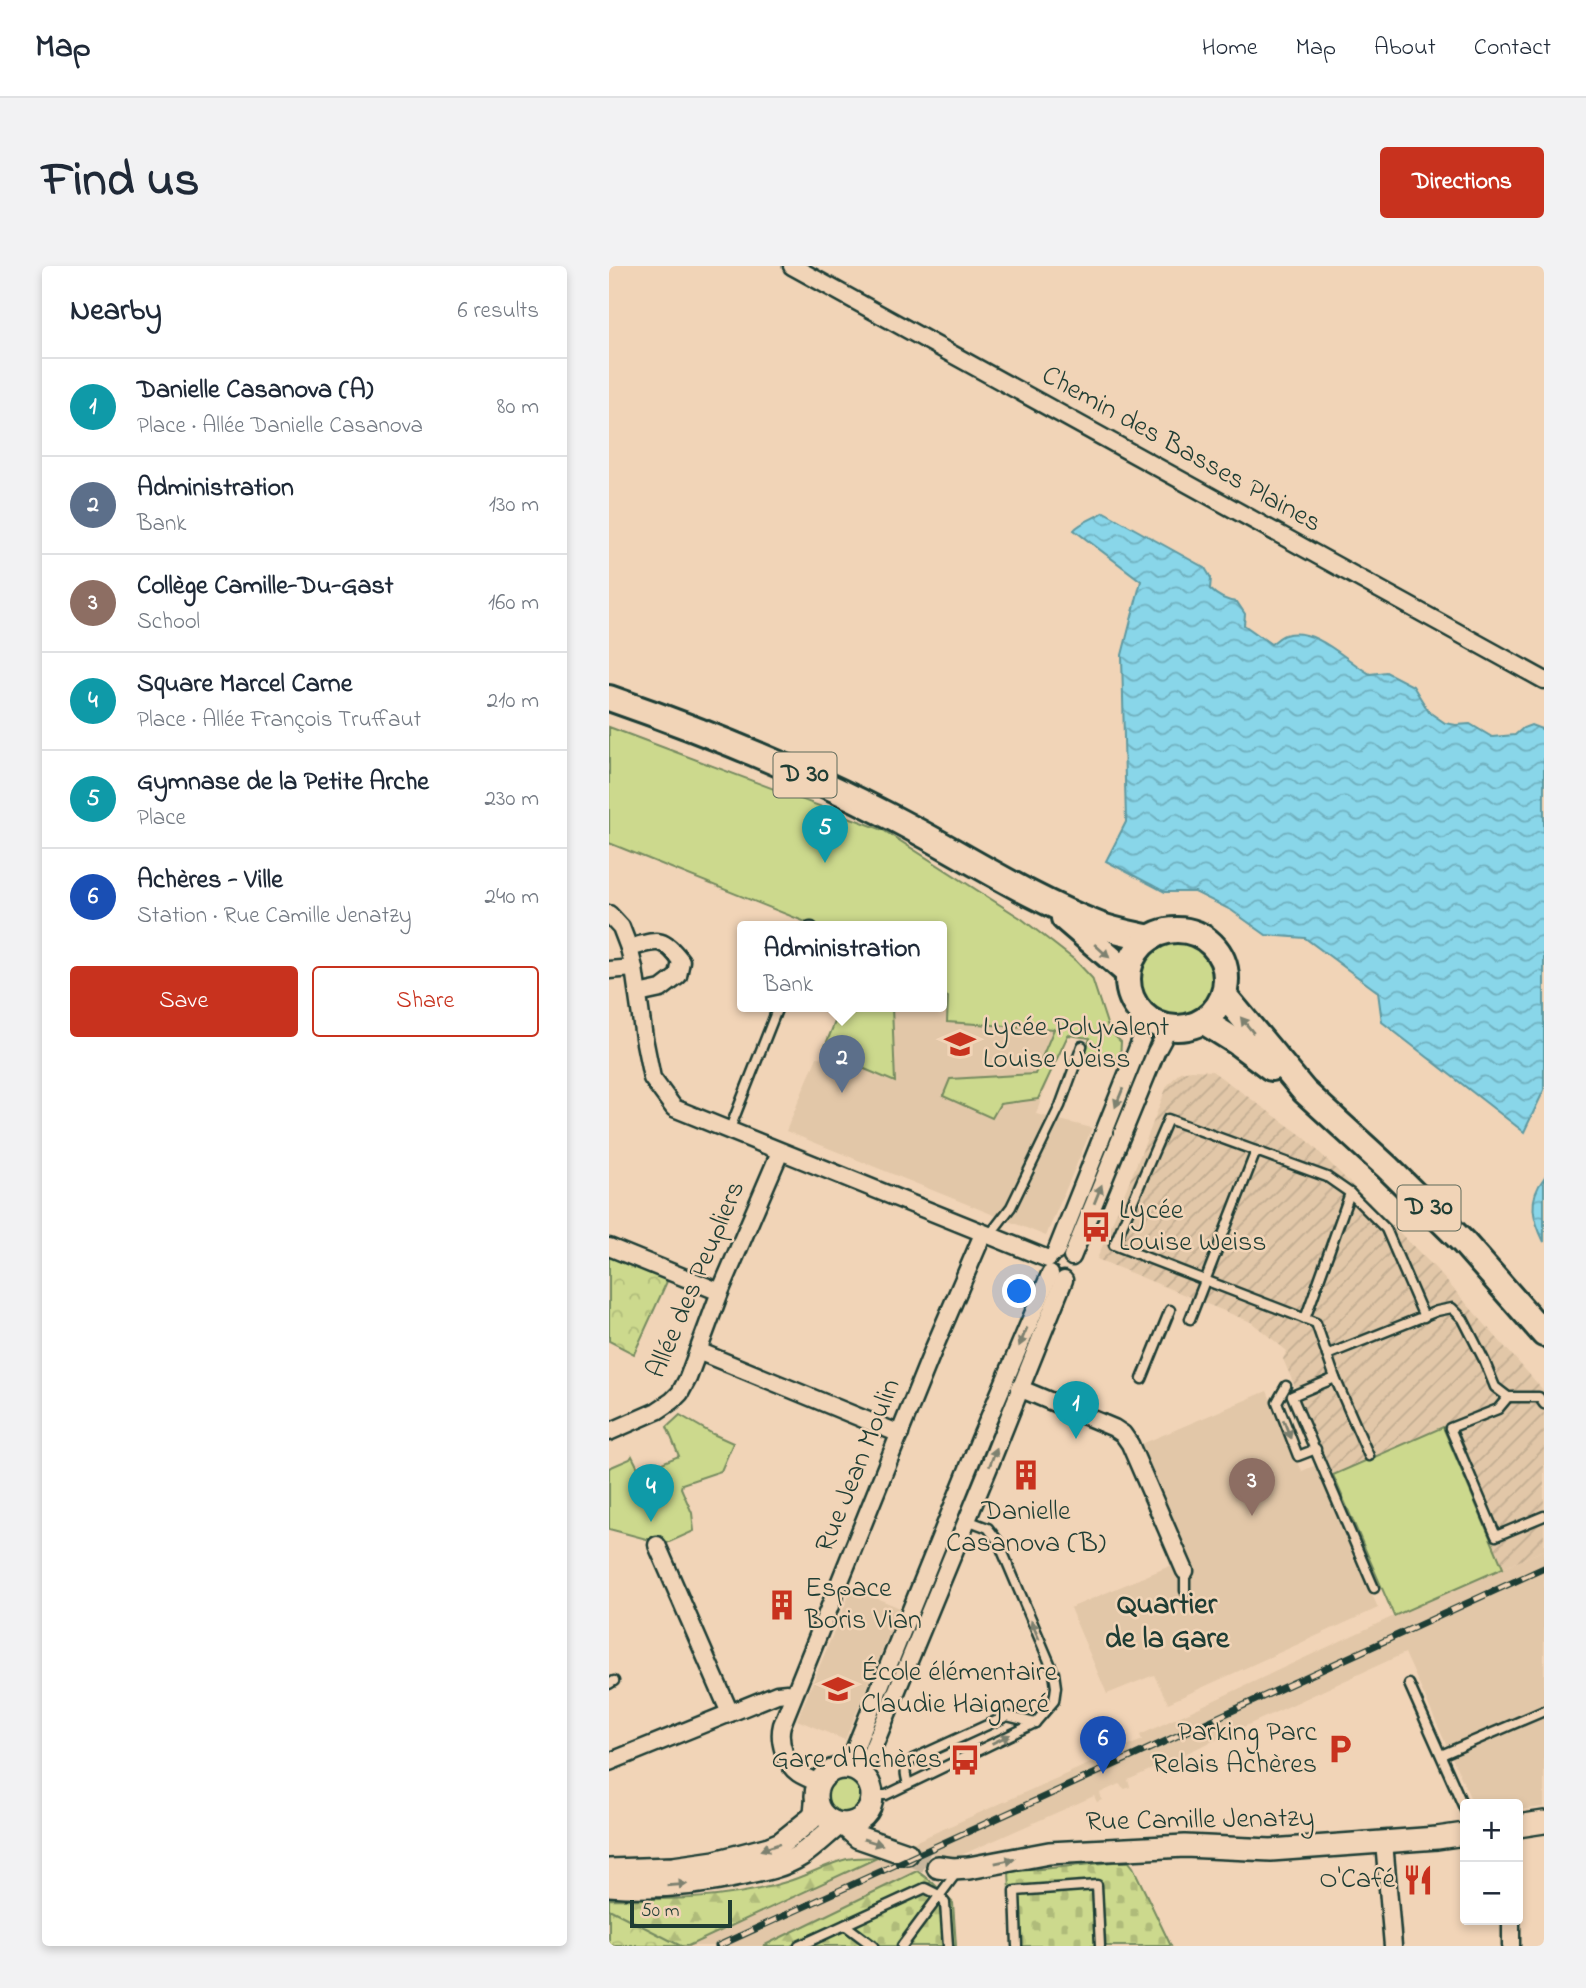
<!DOCTYPE html>
<meta charset="utf-8">
<style>
body{margin:0;font-family:"Indie Flower",sans-serif;background:#f2f2f3;color:#1f2937}
.controls{position:absolute;right:21px;bottom:21px;display:grid;overflow:hidden;border-radius:7px;box-shadow:0 4px 10px #0003}
.controls button{width:63px;height:63px;display:grid;place-items:center;padding:0;border:0;border-bottom:2px solid #e0e1e3;background:#fff;color:#1f2937;font:35px sans-serif}
.scale{position:absolute;left:21px;bottom:18px;width:102px;box-sizing:border-box;padding-left:7px;border:4px solid #1f3d34;border-top:0;font-size:19px;line-height:24px;white-space:nowrap;color:#1f3d34;-webkit-text-stroke:5px #f1d4b7;paint-order:stroke}
.you{position:absolute;left:411px;top:1026px;width:24px;height:24px;margin:-18px;border:5px solid #fff;border-radius:50%;background:#1a73e8;box-shadow:0 0 0 10px #1a73e833}
.badge{display:grid;place-items:center;width:46px;height:46px;border-radius:50%;background:#c8321e;color:#fff;font-size:23px;font-weight:700}
.pin{position:absolute;translate:-50% -58px;filter:drop-shadow(0 2px 4px #0008)}
.pin::after{content:'';position:absolute;top:37px;width:24px;height:21px;background:inherit;clip-path:polygon(0 0,100% 0,50% 100%)}
.popup{position:absolute;left:128px;top:655px;width:210px;height:91px;box-sizing:border-box;display:grid;place-content:center;border-radius:7px;background:#fff;filter:drop-shadow(0 2px 5px #0005);font-size:23px;white-space:nowrap;color:#747a83}
.popup b{font-size:26px;color:#1f2937}
.popup::after{content:'';position:absolute;left:50%;top:100%;margin-left:-14px;border:14px solid transparent;border-top-color:#fff}
.list{margin:0;padding:0;list-style:none}
h2{display:flex;justify-content:space-between;align-items:center;height:91px;margin:0;padding:0 28px;font-size:30px}
h2 small{font-size:23px;font-weight:400;color:#747a83}
.list li{display:grid;grid-template-columns:46px 1fr auto;gap:21px;align-items:center;box-sizing:border-box;height:98px;padding:0 28px;border-top:2px solid #e0e1e3}
.list b{display:block;font-size:26px;white-space:nowrap}
.list p{margin:0;font-size:23px;white-space:nowrap;color:#747a83}
.list em{font-size:23px;font-style:normal;color:#747a83}
.actions{display:flex;gap:14px;padding:21px 28px}
.actions a{flex:1;padding:16px 0;border:2px solid #c8321e;border-radius:7px;text-align:center;font-size:24px;color:#c8321e}
.actions .main{background:#c8321e;color:#fff}
.map{position:relative;flex:none;width:935px;height:1680px;overflow:hidden;border-radius:7px}
header{display:flex;align-items:center;gap:42px;box-sizing:border-box;height:98px;padding:0 35px;background:#fff;border-bottom:2px solid #e0e1e3}
header strong{font-size:33px}
nav{display:flex;gap:38px;margin-inline-start:auto;font-size:24px}
.intro{display:flex;align-items:center;justify-content:space-between;box-sizing:border-box;height:168px;padding:0 42px}
h1{margin:0;font-size:49px}
.button{padding:18px 32px;border-radius:7px;background:#c8321e;color:#fff;font-size:24px;font-weight:700}
main{display:flex;gap:42px;padding:0 42px}
aside{flex:1;background:#fff;border-radius:7px;box-shadow:0 4px 10px #0003}
.map>svg:first-child{display:block}
.built{fill:#e2c7a8}
.industrial{fill:url(#industrial-furrows)}
.grass{fill:#ccd98d;stroke:#768b60;stroke-width:2}
.forest{fill:url(#forest-firs);stroke:#768b60;stroke-width:2}
.cemetery{fill:url(#cemetery-stones);stroke:#768b60;stroke-width:2}
.park{fill:url(#park-crowns);stroke:#768b60;stroke-width:2}
.water{fill:url(#water-waves);stroke:#5f99a1;stroke-width:2}
.lines{fill:none;stroke-linecap:round;stroke-linejoin:round}
.secondary-tunnel{stroke:#c7b69d;stroke-width:21;stroke-dasharray:21 10;stroke-linecap:butt}
.lane-casing{stroke:#1f3d34;stroke-width:13}
.street-casing{stroke:#1f3d34;stroke-width:21}
.secondary-casing{stroke:#1f3d34;stroke-width:26}
.primary-casing{stroke:#1f3d34;stroke-width:30}
.lane{stroke:#f1d4b7;stroke-width:8}
.street{stroke:#f1d4b7;stroke-width:16}
.secondary{stroke:#f1d4b7;stroke-width:21}
.primary{stroke:#f1d4b7;stroke-width:24}
.rail-casing{stroke:#1f3d34;stroke-width:7}
.rail{stroke:#f1d4b7;stroke-width:4.5;stroke-dasharray:13;stroke-linecap:butt}
.oneway{fill:#7d816f}
.labels{text-anchor:middle;dominant-baseline:central;stroke-width:5;stroke-linejoin:round;paint-order:stroke}
.shield{fill:#f1d4b7;stroke:#5e6a5b;stroke-width:2}
.shield-label{font-size:26px;font-weight:bold;fill:#1f3d34}
.street-label{font-size:28px;fill:#1f3d34;stroke:#f1d4b7}
.poi-label{font-size:28px;fill:#1f3d34;stroke:#f1d4b7;text-anchor:start}
.neighbourhood-label{font-size:30px;font-weight:bold;fill:#1f3d34;stroke:#f1d4b7}
</style>
<header>
<strong>Map</strong>
<nav><a>Home</a><a>Map</a><a>About</a><a>Contact</a></nav>
</header>
<div class="intro"><h1>Find us</h1><a class="button">Directions</a></div>
<main>
<aside>
<h2>Nearby<small>6 results</small></h2>
<ul class="list">
<li><span class="badge" style="background:#0f9aa8">1</span><div><b>Danielle Casanova (A)</b><p>Place · Allée Danielle Casanova</p></div><em>80 m</em></li>
<li><span class="badge" style="background:#5c6f8a">2</span><div><b>Administration</b><p>Bank</p></div><em>130 m</em></li>
<li><span class="badge" style="background:#8d6e63">3</span><div><b>Collège Camille-Du-Gast</b><p>School</p></div><em>160 m</em></li>
<li><span class="badge" style="background:#0f9aa8">4</span><div><b>Square Marcel Carne</b><p>Place · Allée François Truffaut</p></div><em>210 m</em></li>
<li><span class="badge" style="background:#0f9aa8">5</span><div><b>Gymnase de la Petite Arche</b><p>Place</p></div><em>230 m</em></li>
<li><span class="badge" style="background:#1a4fb4">6</span><div><b>Achères - Ville</b><p>Station · Rue Camille Jenatzy</p></div><em>240 m</em></li>
</ul>
<div class="actions"><a class="main">Save</a><a>Share</a></div>
</aside>
<div class="map">
<svg width="935" height="1680" viewBox="0 0 935 1680">
<defs>
<pattern id="industrial-furrows" width="10" height="10" patternUnits="userSpaceOnUse" patternTransform="scale(1.75)"><rect width="10" height="10" fill="#e2c7a8"/><path d="M-1 1l2-2M0 10L10 0M9 11l2-2" fill="none" stroke="#c1ac91"/></pattern>
<pattern id="forest-firs" width="22" height="20" patternUnits="userSpaceOnUse" patternTransform="scale(1.75)"><rect width="22" height="20" fill="#ccd98d"/><path d="M5 1l3.5 6h-7zM16 11l3.5 6h-7z" fill="#afbb7a"/></pattern>
<pattern id="cemetery-stones" width="16" height="16" patternUnits="userSpaceOnUse" patternTransform="scale(1.75)"><rect width="16" height="16" fill="#ccd98d"/><path d="M2 7V4a2 2 0 0 1 4 0v3zM10 15v-3a2 2 0 0 1 4 0v3z" fill="#afbb7a"/></pattern>
<pattern id="park-crowns" width="20" height="18" patternUnits="userSpaceOnUse" patternTransform="scale(1.75)"><rect width="20" height="18" fill="#ccd98d"/><path d="M2 6a3 3 0 1 1 6 0M12 15a3 3 0 1 1 6 0" fill="none" stroke="#afbb7a"/></pattern>
<pattern id="water-waves" width="16" height="10" patternUnits="userSpaceOnUse" patternTransform="scale(1.75)"><rect width="16" height="10" fill="#89d6e9"/><path d="M0 5q4-4 8 0t8 0" fill="none" stroke="#6fafbe"/></pattern>
</defs>
<rect width="100%" height="100%" fill="#f1d4b7"/>
<filter id="ink" filterUnits="userSpaceOnUse"><feTurbulence type="fractalNoise" baseFrequency=".0143" numOctaves="2"/><feDisplacementMap in="SourceGraphic" scale="14" xChannelSelector="R" yChannelSelector="G"/><feConvolveMatrix kernelMatrix="1 2 1 2 8 2 1 2 1" color-interpolation-filters="sRGB"/></filter>
<g filter="url(#ink)">
<g class="built">
<polygon points="279,575 459,701 456,766 427,848 483,862 437,970 177,865 208,791 246,795 256,741 333,741 333,661"/>
<polygon points="658,1125 693,1205 707,1199 769,1342 559,1437 545,1409 498,1428 461,1342 575,1294 528,1180"/>
<polygon points="935,1284 935,1541 909,1544 909,1538 864,1538 796,1387 519,1514 521,1521 516,1523 510,1518 491,1527 493,1534 488,1536 485,1530 339,1595 301,1578 533,1474 531,1469 785,1350"/>
<polygon points="243,1322 291,1342 236,1474 188,1454"/>
<polygon points="270,1591 308,1605 154,1680 79,1680"/>
</g>
<polygon class="industrial" points="583,804 603,805 695,871 825,1001 935,1125 935,1284 785,1350 674,1093 678,1085 642,1056 488,993 533,885 558,820 571,806"/>
<g class="grass">
<polygon points="0,461 274,564 413,653 467,695 483,712 500,764 512,776 511,793 475,791 481,772 459,769 429,833 391,838 383,852 334,830 341,813 426,808 445,763 338,756 339,731 333,728 333,661 209,661 0,577"/>
<circle cx="568" cy="712" r="40"/>
<polygon points="232,741 283,741 286,816 225,790 215,783"/>
<polygon points="71,1149 104,1168 124,1177 112,1205 73,1218 72,1222 83,1247 85,1265 56,1278 0,1263 0,1202 21,1193 23,1190 31,1206 70,1190 58,1161"/>
<polygon points="834,1161 894,1302 785,1350 724,1209"/>
<circle cx="235" cy="1531" r="21"/>
</g>
<g class="forest">
<path d="M270 1591 79 1680H0V1633C59 1634 120 1634 177 1616 198 1610 217 1598 238 1593 248 1591 260 1592 270 1591Z"/>
<polygon points="308,1605 323,1616 182,1680 154,1680"/>
</g>
<g class="cemetery">
<polygon points="504,1596 520,1596 524,1601 562,1680 404,1680 400,1606"/>
<polygon points="323,1616 344,1637 347,1680 182,1680"/>
</g>
<g class="park">
<polygon points="0,988 60,1011 25,1088 0,1075"/>
<polygon points="0,1643 72,1680 0,1680"/>
</g>
<g class="water">
<path d="M495 246 596 302 602 312 601 323C609 331 617 335 628 336L636 348 635 359 662 378C667 375 671 370 676 369 707 360 737 395 761 408L777 406 804 420 820 446 836 457 847 459 861 458 883 471 906 469 914 462 922 459 935 464V824L915 866 773 756 769 726 696 672 657 669 622 644 586 626H556L497 595 517 556 513 389 532 315 465 264C470 257 487 251 495 246Z"/>
<path d="M935 912V976C924 953 918 934 935 912Z"/>
</g>
<g class="lines">
<polyline class="secondary-tunnel" points="298,1588 329,1601"/>
<g class="lane-casing">
<g id="lane">
<polyline points="201,661 203,661"/>
<polyline points="120,865 169,741"/>
<polyline points="741,927 718,911 559,853 505,979 707,1057 726,1112 760,1190"/>
<polyline points="379,971 402,941 451,840 473,780"/>
<polyline points="581,1053 647,885"/>
<polyline points="696,1053 741,927 777,963 815,1051"/>
<polyline points="718,1089 828,1045 843,1042 854,1053 875,1094 886,1121 899,1131 930,1131 935,1138"/>
<polyline points="726,1112 683,1130 765,1322"/>
<polyline points="533,1113 561,1044"/>
<polyline points="677,1120 668,1136 689,1190 707,1183"/>
<polyline points="899,1131 889,1143 841,1162 887,1270 935,1250"/>
<polyline points="576,1305 576,1325"/>
<polyline points="0,1418 5,1415"/>
<polyline points="800,1418 856,1544"/>
<polyline points="832,1489 935,1445"/>
<path d="M299 1518C296 1508 294 1501 304 1493L398 1450 426 1457"/>
<polyline points="263,1529 277,1529 426,1457 445,1435 447,1421 445,1407 389,1275 379,1262 358,1254"/>
<polyline points="236,1659 264,1680"/>
<polyline points="190,1680 316,1622 330,1629 336,1637 339,1680"/>
<polyline points="293,1680 345,1610"/>
<polyline points="408,1680 406,1625 488,1619 491,1680"/>
</g>
</g>
<g class="street-casing">
<g id="street">
<polyline points="183,0 935,414"/>
<polyline points="0,648 12,661 20,682 25,702 35,772 43,812 65,842 439,993"/>
<path d="M20 682C47 675 53 669 72 695L69 710 52 723 29 728"/>
<polyline points="0,704 25,702"/>
<polyline points="0,981 111,1026"/>
<polyline points="447,986 533,771 529,744"/>
<polyline points="463,991 547,786 560,762"/>
<polyline points="89,1085 291,1168"/>
<polyline points="410,1122 505,1162 514,1168 521,1178 576,1305"/>
<polyline points="0,1166 48,1145 63,1135 71,1127 79,1112 111,1026 171,886"/>
<polyline points="48,1279 121,1447"/>
<polyline points="0,1496 168,1428 178,1427 184,1430"/>
<polyline points="235,1502 246,1482 371,1173 441,1008"/>
<polyline points="253,1509 380,1201 455,1014"/>
<path d="M210 1517C203 1514 195 1511 189 1507 176 1498 169 1474 173 1459L325 1082 374 968"/>
<polyline points="775,1576 784,1680"/>
<polyline points="902,1680 902,1654"/>
</g>
</g>
<g class="secondary-casing">
<g id="secondary">
<circle cx="235" cy="1530" r="28"/>
<polyline points="234,1558 249,1571 298,1588"/>
<polyline points="909,1560 935,1556"/>
<polyline points="329,1601 344,1603 360,1602 440,1587 576,1580 662,1584 828,1572 856,1568"/>
<polyline points="0,1604 64,1602 106,1596 160,1582 172,1577 202,1553 206,1548 207,1537"/>
<path d="M0 1619C46 1623 91 1618 135 1608 155 1604 175 1600 192 1589 205 1580 217 1568 230 1558"/>
</g>
</g>
<g class="primary-casing">
<g id="primary">
<path d="M0 432C95 465 189 503 278 549 349 585 416 631 490 659 506 665 524 668 541 672"/>
<polyline points="455,652 519,707"/>
<circle cx="568" cy="713" r="49"/>
<polyline points="615,729 695,825 778,901 855,977 935,1068"/>
<polyline points="594,755 626,775 662,802"/>
</g>
</g>
<use href="#lane" class="lane"/>
<use href="#street" class="street"/>
<use href="#secondary" class="secondary"/>
<use href="#primary" class="primary"/>
<g class="rail-casing">
<polyline id="rail" points="109,1680 935,1302"/>
</g>
<use href="#rail" class="rail"/>
</g>
<defs><path id="oneway-solid" d="M-6-.8H1V-3.2L6.5 0L1 3.2V.8H-6Z" transform="scale(1.75)"/></defs>
<g class="oneway">
<use href="#oneway-solid" transform="translate(493 685) rotate(42)"/>
<use href="#oneway-solid" transform="translate(638 759) rotate(-129)"/>
<use href="#oneway-solid" transform="translate(510 832) rotate(112)"/>
<use href="#oneway-solid" transform="translate(489 928) rotate(-68)"/>
<use href="#oneway-solid" transform="translate(414 1071) rotate(113)"/>
<use href="#oneway-solid" transform="translate(678 1163) rotate(68)"/>
<use href="#oneway-solid" transform="translate(384 1191) rotate(-69)"/>
<use href="#oneway-solid" transform="translate(426 1364) rotate(-113)"/>
<use href="#oneway-solid" transform="translate(392 1473) rotate(-26)"/>
<use href="#oneway-solid" transform="translate(264 1576) rotate(17)"/>
<use href="#oneway-solid" transform="translate(161 1581) rotate(161)"/>
<use href="#oneway-solid" transform="translate(396 1595) rotate(-11)"/>
<use href="#oneway-solid" transform="translate(68 1619) rotate(-4)"/>
</g>
</g>
<defs>
<g id="school-bare" transform="scale(2.415)"><path d="M0-5L7-2L0 1L-7-2ZM-4 1L0 2.5L4 1V4Q0 6-4 4Z" fill="#c8321e" stroke="#f1d4b7" stroke-width="2.5" paint-order="stroke"/></g>
<g id="bus-bare" transform="scale(2.415)"><path d="M-5-6H5V4H4V6H2V4H-2V6H-4V4H-5ZM-3.5-4V0h7V-4ZM-3.5 1.2v1.5H-2V1.2ZM2 1.2v1.5H3.5V1.2Z" fill="#c8321e" stroke="#f1d4b7" stroke-width="2.5" paint-order="stroke"/></g>
<g id="building-bare" transform="scale(2.415)"><path d="M-4-6H4V6H1V3H-1V6H-4ZM-2.5-4.3h1.7v1.8h-1.7ZM.8-4.3h1.7v1.8H.8ZM-2.5-1h1.7V.8h-1.7ZM.8-1h1.7V.8H.8Z" fill="#c8321e" stroke="#f1d4b7" stroke-width="2.5" paint-order="stroke"/></g>
<g id="parking-bare" transform="scale(2.415)"><path d="M-3.5-5.5H1a3.5 3.5 0 0 1 0 7H-1V5.5H-3.5ZM-1-3.4V-.6H.8a1.4 1.4 0 0 0 0-2.8Z" fill="#c8321e" stroke="#f1d4b7" stroke-width="2.5" paint-order="stroke"/></g>
<g id="restaurant-bare" transform="scale(2.415)"><path d="M-5-6h1v4h1v-4h1v4h1v-4h1v5L-1.5 .5V6h-2V.5L-5-1ZM5-6V6H3V1.5H1.5Q1.5-4 5-6Z" fill="#c8321e" stroke="#f1d4b7" stroke-width="2.5" paint-order="stroke"/></g>
</defs>
<g fill-rule="evenodd">
<use href="#school-bare" x="351" y="778"/>
<use href="#bus-bare" x="487" y="961"/>
<use href="#building-bare" x="417" y="1209"/>
<use href="#building-bare" x="173" y="1339"/>
<use href="#school-bare" x="229" y="1423"/>
<use href="#parking-bare" x="731" y="1483"/>
<use href="#bus-bare" x="356" y="1494"/>
<use href="#restaurant-bare" x="809" y="1614"/>
</g>
<g class="labels">
<g class="shield">
<rect x="164.5" y="486.5" width="63" height="45" rx="5"/>
<rect x="788.5" y="919.5" width="63" height="45" rx="5"/>
</g>
<g class="shield-label">
<text x="196" y="509">D 30</text>
<text x="820" y="942">D 30</text>
</g>
<g class="street-label">
<text transform="translate(572 184) rotate(29)">Chemin des Basses Plaines</text>
<text transform="translate(88 1014) rotate(-67)">Allée des Peupliers</text>
<text transform="translate(250 1200) rotate(-68)">Rue Jean Moulin</text>
<text transform="translate(591 1555) rotate(-1)">Rue Camille Jenatzy</text>
</g>
<g class="poi-label">
<text x="374" y="762">Lycée Polyvalent<tspan x="374" dy="32">Louise Weiss</tspan></text>
<text x="510" y="945">Lycée<tspan x="510" dy="32">Louise Weiss</tspan></text>
<text x="417" y="1246" text-anchor="middle">Danielle<tspan x="417" dy="32">Casanova (B)</tspan></text>
<text x="196" y="1323">Espace<tspan x="196" dy="32">Boris Vian</tspan></text>
<text x="252" y="1407">École élémentaire<tspan x="252" dy="32">Claudie Haigneré</tspan></text>
<text x="708" y="1467" text-anchor="end">Parking Parc<tspan x="708" dy="32">Relais Achères</tspan></text>
<text x="333" y="1494" text-anchor="end">Gare d'Achères</text>
<text x="786" y="1614" text-anchor="end">O'Café</text>
</g>
<g class="neighbourhood-label">
<text x="558" y="1340">Quartier<tspan x="558" dy="34">de la Gare</tspan></text>
</g>
</g>
</svg>
<div class="controls">
<button>+</button>
<button>−</button>
</div>
<div class="scale">50 m</div>
<div class="you"></div>
<div class="pin badge" style="left:467px;top:1173px;background:#0f9aa8">1</div>
<div class="pin badge" style="left:233px;top:827px;background:#5c6f8a">2</div>
<div class="popup"><b>Administration</b>Bank</div>
<div class="pin badge" style="left:643px;top:1250px;background:#8d6e63">3</div>
<div class="pin badge" style="left:42px;top:1256px;background:#0f9aa8">4</div>
<div class="pin badge" style="left:216px;top:597px;background:#0f9aa8">5</div>
<div class="pin badge" style="left:494px;top:1508px;background:#1a4fb4">6</div>
</div>
</main>
